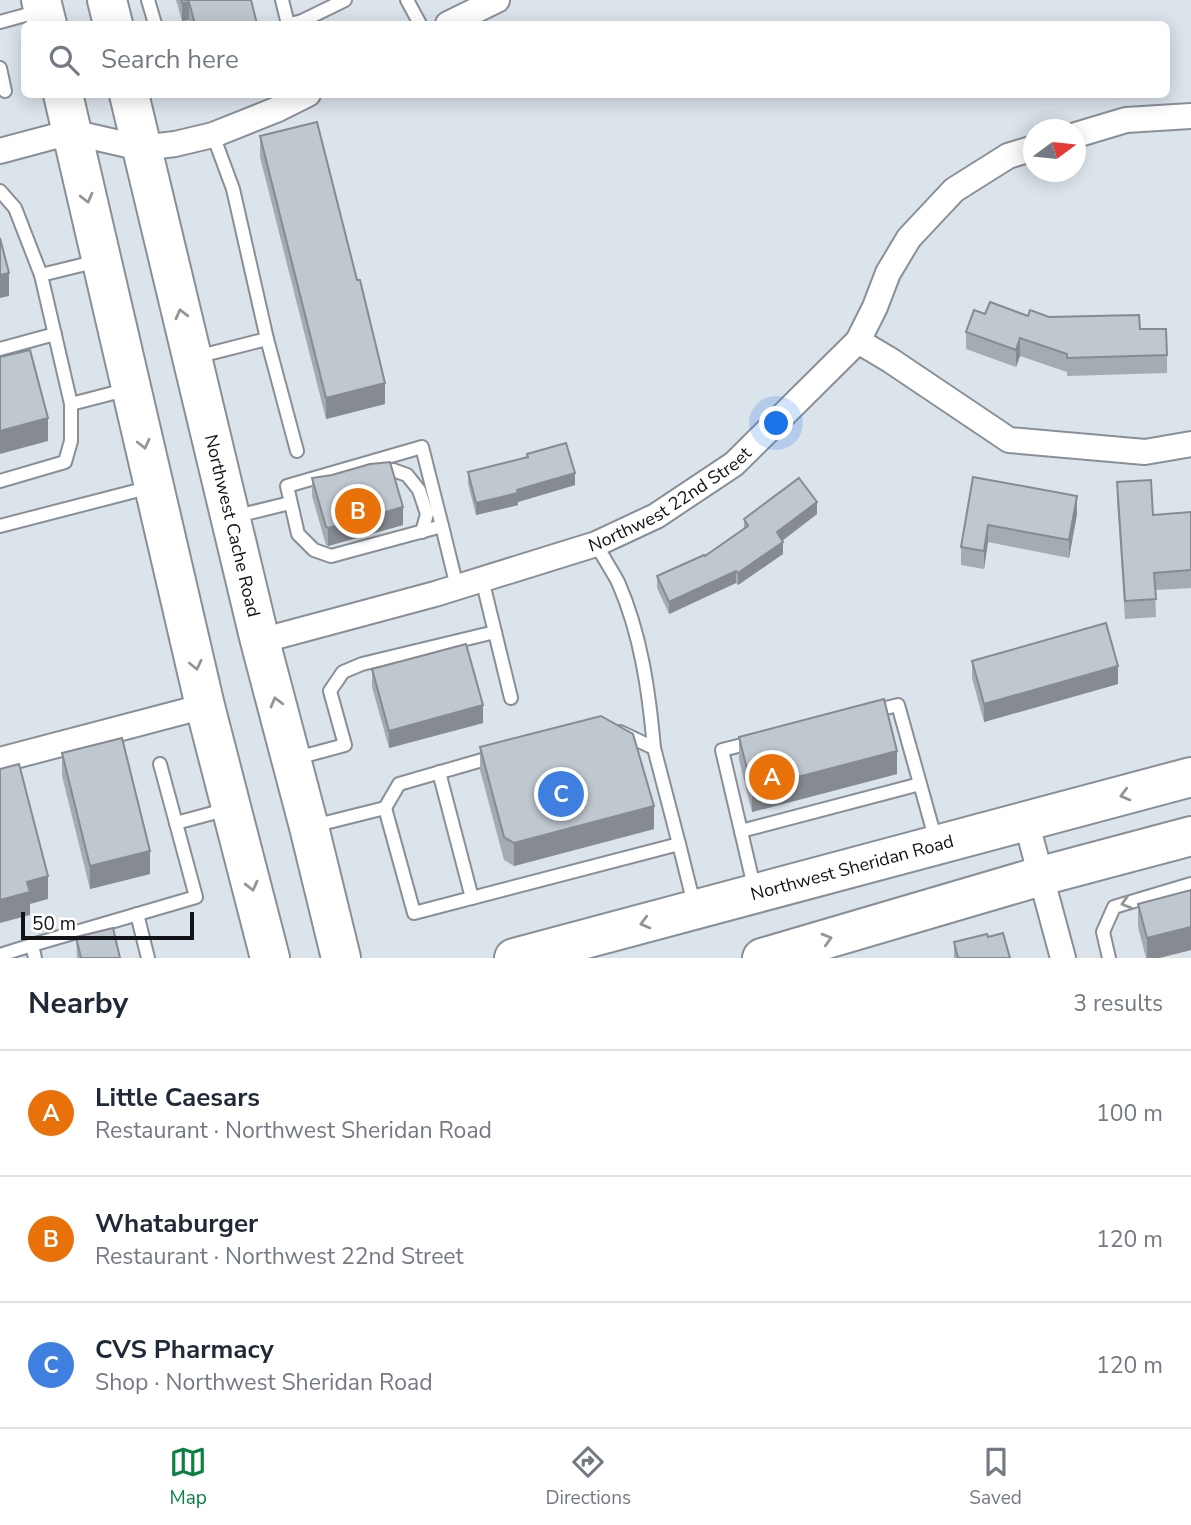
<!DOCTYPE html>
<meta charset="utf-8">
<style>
body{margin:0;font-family:"Nunito Sans",sans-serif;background:#f2f2f3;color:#1f2937}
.compass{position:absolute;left:1023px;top:119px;width:63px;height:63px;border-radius:50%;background:#fff;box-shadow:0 4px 18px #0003;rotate:75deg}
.scale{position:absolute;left:21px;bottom:18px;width:173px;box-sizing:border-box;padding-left:7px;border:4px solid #111316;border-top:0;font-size:19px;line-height:24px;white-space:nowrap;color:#111316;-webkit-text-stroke:5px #fff;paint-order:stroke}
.you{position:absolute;left:777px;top:424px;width:24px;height:24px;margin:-18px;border:5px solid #fff;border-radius:50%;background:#1a73e8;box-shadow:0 0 0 10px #1a73e833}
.badge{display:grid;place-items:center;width:46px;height:46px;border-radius:50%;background:#0b8043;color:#fff;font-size:23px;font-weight:700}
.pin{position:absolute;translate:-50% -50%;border:4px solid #fff;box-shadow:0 2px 7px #0006}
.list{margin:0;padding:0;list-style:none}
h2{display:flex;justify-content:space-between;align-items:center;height:91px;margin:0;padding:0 28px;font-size:30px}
h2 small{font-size:23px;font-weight:400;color:#747a83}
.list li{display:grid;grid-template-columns:46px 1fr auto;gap:21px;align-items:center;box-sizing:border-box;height:126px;padding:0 28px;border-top:2px solid #e0e1e3}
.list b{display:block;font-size:26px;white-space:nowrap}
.list p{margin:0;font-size:23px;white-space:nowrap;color:#747a83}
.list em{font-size:23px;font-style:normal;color:#747a83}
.icon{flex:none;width:38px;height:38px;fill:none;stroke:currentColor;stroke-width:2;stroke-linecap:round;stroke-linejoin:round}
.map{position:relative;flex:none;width:1191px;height:958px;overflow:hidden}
.search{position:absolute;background:#fff;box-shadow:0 4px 18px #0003;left:21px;right:21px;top:21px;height:77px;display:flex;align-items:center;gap:18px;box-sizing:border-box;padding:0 24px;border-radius:10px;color:#747a83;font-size:26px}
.sheet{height:469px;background:#fff}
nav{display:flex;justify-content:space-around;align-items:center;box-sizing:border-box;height:98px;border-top:2px solid #e0e1e3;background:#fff;font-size:19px;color:#747a83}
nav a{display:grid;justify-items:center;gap:4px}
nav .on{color:#0b8043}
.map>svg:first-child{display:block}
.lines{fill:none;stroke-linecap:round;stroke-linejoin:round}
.lane-casing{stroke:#888f97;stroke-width:16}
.street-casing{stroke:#888f97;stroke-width:28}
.primary-casing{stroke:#888f97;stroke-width:42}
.lane{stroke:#fff;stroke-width:12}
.street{stroke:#fff;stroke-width:24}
.primary{stroke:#fff;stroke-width:38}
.wall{fill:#a4abb2}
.shaded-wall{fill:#868b91}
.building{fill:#bfc7cf;stroke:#868b91;stroke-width:2}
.oneway{stroke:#949596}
.labels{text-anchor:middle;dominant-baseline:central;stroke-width:5;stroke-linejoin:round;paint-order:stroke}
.street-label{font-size:18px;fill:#111316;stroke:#fff}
</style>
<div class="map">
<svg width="1191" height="958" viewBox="0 0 1191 958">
<rect width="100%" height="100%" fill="#dbe3eb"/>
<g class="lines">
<g class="lane-casing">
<g id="lane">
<polyline points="148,0 155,24"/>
<polyline points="282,0 288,24"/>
<polyline points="407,0 420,24"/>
<polyline points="0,22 40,11"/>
<polyline points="291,24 302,21 345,0"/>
<polyline points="0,68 5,91"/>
<polyline points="213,135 233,189 267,339"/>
<polyline points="0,191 15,208 41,275"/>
<polyline points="98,261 41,275 71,404 129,389"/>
<polyline points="0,349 55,334"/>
<polyline points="196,357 267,339 297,451"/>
<polygon points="422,447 442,526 331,556 314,550 298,534 287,486"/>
<polyline points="377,472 393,470 407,475 419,490 427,514 422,532"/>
<polyline points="0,481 65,462 71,441 71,404"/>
<polyline points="233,517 290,503"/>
<polyline points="0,526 151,487"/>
<polyline points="442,526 457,587"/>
<path d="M596 544C603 557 611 569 618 582 641 634 649 692 654 748"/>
<polyline points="482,579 511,698"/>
<polyline points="870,712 898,705 936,841"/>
<polyline points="620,732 654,748 679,844"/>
<polyline points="754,742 722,750 755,891"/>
<polyline points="293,759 345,745 330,691 343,672 362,664 495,632"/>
<polyline points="439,772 472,898"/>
<polyline points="385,808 399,784 496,756"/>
<polyline points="176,823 228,809"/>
<polyline points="313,826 385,808 414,913 679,844 694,904"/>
<polyline points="741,831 920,784"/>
<polyline points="137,914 148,958"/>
<polyline points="0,955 32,945"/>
<polyline points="35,958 32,945 196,897 160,764"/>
<polyline points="1109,958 1103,932 1114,907 1191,884"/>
</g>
</g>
<g class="street-casing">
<g id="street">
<polyline points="448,24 497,0"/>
<polyline points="1076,135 1126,120 1191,116"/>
<polyline points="0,151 71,132 141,148 175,144 213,135 278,109 308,94"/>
<polyline points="858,341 890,360 1009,440 1145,452 1191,444"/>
<path id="s1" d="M260 641 435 594 596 544 656 516 734 464 858 341 875 307 888 273 909 238 954 190 1008 156 1034 148"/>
<polyline points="0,760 205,706"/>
<polyline points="1026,821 1063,958"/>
</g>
</g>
<g class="primary-casing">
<g id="primary">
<polyline points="41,0 47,24"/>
<polyline points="107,0 113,24"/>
<polyline points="63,94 205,706 270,958"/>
<path id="s2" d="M129 94 260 641 309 827 341 958"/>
<path id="s3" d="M514 958 1191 777"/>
<polyline points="762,958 1041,876 1191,836"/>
</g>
</g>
<use href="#lane" class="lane"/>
<use href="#street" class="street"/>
<use href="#primary" class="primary"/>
</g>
<g class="wall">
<polygon points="176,0 251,0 257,24 190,24 189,20 182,21"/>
<polygon points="260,136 357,280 385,404 326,419 260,157"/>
<polygon points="985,314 1049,317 1140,329 1167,355 1167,373 1067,376 1067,372 1020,356 1016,367 966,349 966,332"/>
<polygon points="527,454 575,485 518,502 518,505 476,515 468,484 468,472 527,457"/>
<polygon points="973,477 1077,514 1069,558 988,542 984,569 961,565 961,547"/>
<polygon points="312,478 403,525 328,546 326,545 312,496"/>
<polygon points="1117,482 1153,515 1191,512 1191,588 1155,590 1156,617 1125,619 1117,500"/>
<polygon points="817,514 782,540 783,554 738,585 736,583 669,614 657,588 657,576 705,556 744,529 744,519"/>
<polygon points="972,661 1118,684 984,722 972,678"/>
<polygon points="372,669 483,723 389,748 372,687"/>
<polygon points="739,737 897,774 752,812 739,760"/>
<polygon points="480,747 654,829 514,866 504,860 480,770"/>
<polygon points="62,753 150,874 90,889 62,776"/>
<polygon points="1191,890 1191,950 1159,958 1146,958 1138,927 1138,904"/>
<polygon points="76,937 120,958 77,958"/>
<polygon points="988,937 1010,958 954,958 954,942"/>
</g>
<g class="shaded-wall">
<polygon points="189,2 189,20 182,21 182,3"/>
<polygon points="9,273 9,296 0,298 0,275"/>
<polygon points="1020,338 1020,356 1016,367 1016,350"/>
<polygon points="385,383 385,404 326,419 326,398"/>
<polygon points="48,418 48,441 0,454 0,431"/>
<polygon points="575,473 575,485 518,502 518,505 476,515 476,503"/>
<polygon points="1077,496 1077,514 1069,558 1069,540"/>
<polygon points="817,502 817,514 777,545 777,532"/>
<polygon points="403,507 403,525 328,546 328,528"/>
<polygon points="988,525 988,542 984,569 984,551"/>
<polygon points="783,542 783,554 738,585 738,573"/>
<polygon points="736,571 736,583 669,614 669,602"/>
<polygon points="1118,666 1118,684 984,722 984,704"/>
<polygon points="483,705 483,723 389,748 389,731"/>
<polygon points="897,751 897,774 752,812 752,789"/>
<polygon points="654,806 654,829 514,866 514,843"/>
<polygon points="150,851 150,874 90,889 90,866"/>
<polygon points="48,876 48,899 30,904 30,915 0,923 0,900 27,882"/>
<polygon points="1191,927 1191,950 1159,958 1147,958 1147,938"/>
</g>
<g class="building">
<polygon points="181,0 251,0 257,24 195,24 189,2 182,3"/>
<polygon points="317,122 357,280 360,280 385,383 326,398 260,136"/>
<polygon points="0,238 9,273 0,275"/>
<polygon points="990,302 1028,316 1030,310 1049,317 1139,315 1140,329 1166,329 1167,355 1067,358 1067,354 1020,338 1016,350 966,332 974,310 985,314"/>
<polygon points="30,350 48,418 0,431 0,357"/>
<polygon points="566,443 575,473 517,490 518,493 476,503 468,472 528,457 527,454"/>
<polygon points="390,462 403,507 328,528 326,527 312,478 332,475 370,464"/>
<polygon points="973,477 1077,496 1069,540 988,525 984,551 961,547"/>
<polygon points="799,478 817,502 777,532 783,542 738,573 736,571 669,602 657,576 704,555 705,556 748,526 744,519"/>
<polygon points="1151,480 1153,515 1191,512 1191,570 1154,573 1156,599 1125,601 1117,482"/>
<polygon points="1106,623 1118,666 984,704 972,661"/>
<polygon points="466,644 483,705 389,731 372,669"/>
<polygon points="884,699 897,751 752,789 739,737"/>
<polygon points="601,716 633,734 654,806 514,843 504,837 480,747"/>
<polygon points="122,738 150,851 90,866 62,753"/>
<polygon points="19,764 48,876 27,882 30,892 0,900 0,769"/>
<polygon points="1191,890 1191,927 1147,938 1138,904"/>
<polygon points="113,928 120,958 81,958 76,937"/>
<polygon points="1003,933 1010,958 958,958 954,942 987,934 988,937"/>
</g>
<defs><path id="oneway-chevron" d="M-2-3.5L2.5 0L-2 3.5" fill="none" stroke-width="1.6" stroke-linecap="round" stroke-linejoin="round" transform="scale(1.75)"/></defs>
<g class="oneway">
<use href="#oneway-chevron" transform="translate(87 198) rotate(76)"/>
<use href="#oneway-chevron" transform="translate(181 314) rotate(-104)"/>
<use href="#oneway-chevron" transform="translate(144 444) rotate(77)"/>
<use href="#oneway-chevron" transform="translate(196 665) rotate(77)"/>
<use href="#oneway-chevron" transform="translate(276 702) rotate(-105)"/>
<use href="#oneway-chevron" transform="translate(1125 795) rotate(165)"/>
<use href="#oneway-chevron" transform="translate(252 886) rotate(76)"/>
<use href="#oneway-chevron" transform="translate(1126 903) rotate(163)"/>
<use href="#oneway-chevron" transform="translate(645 923) rotate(165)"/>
<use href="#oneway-chevron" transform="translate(827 939) rotate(-16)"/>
</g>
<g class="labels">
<g class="street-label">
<text stroke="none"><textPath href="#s1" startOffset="436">Northwest 22nd Street</textPath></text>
<text stroke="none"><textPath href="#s2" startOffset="444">Northwest Cache Road</textPath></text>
<text stroke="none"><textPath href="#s3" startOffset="350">Northwest Sheridan Road</textPath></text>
</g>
</g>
</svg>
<svg class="compass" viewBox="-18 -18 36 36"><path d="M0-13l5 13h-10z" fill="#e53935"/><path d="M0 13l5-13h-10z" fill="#747a83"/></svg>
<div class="scale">50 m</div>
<div class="you"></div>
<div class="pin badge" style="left:772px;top:777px;background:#e8710a">A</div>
<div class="pin badge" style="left:358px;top:511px;background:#e8710a">B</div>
<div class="pin badge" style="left:561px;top:794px;background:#3f7fe0">C</div>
<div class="search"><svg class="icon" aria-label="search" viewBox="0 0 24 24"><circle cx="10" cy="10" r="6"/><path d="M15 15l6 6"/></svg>Search here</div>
</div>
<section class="sheet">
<h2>Nearby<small>3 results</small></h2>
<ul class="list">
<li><span class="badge" style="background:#e8710a">A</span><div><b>Little Caesars</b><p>Restaurant · Northwest Sheridan Road</p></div><em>100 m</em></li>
<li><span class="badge" style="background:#e8710a">B</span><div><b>Whataburger</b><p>Restaurant · Northwest 22nd Street</p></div><em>120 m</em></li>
<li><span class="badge" style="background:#3f7fe0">C</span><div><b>CVS Pharmacy</b><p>Shop · Northwest Sheridan Road</p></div><em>120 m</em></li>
</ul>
</section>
<nav>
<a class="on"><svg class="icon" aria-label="map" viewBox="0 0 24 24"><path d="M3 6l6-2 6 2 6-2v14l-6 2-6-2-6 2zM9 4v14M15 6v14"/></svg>Map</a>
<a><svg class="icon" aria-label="directions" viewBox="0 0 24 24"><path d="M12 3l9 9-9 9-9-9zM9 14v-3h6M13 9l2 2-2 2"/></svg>Directions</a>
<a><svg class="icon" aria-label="saved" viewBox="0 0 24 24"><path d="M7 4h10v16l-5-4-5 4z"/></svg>Saved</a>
</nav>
